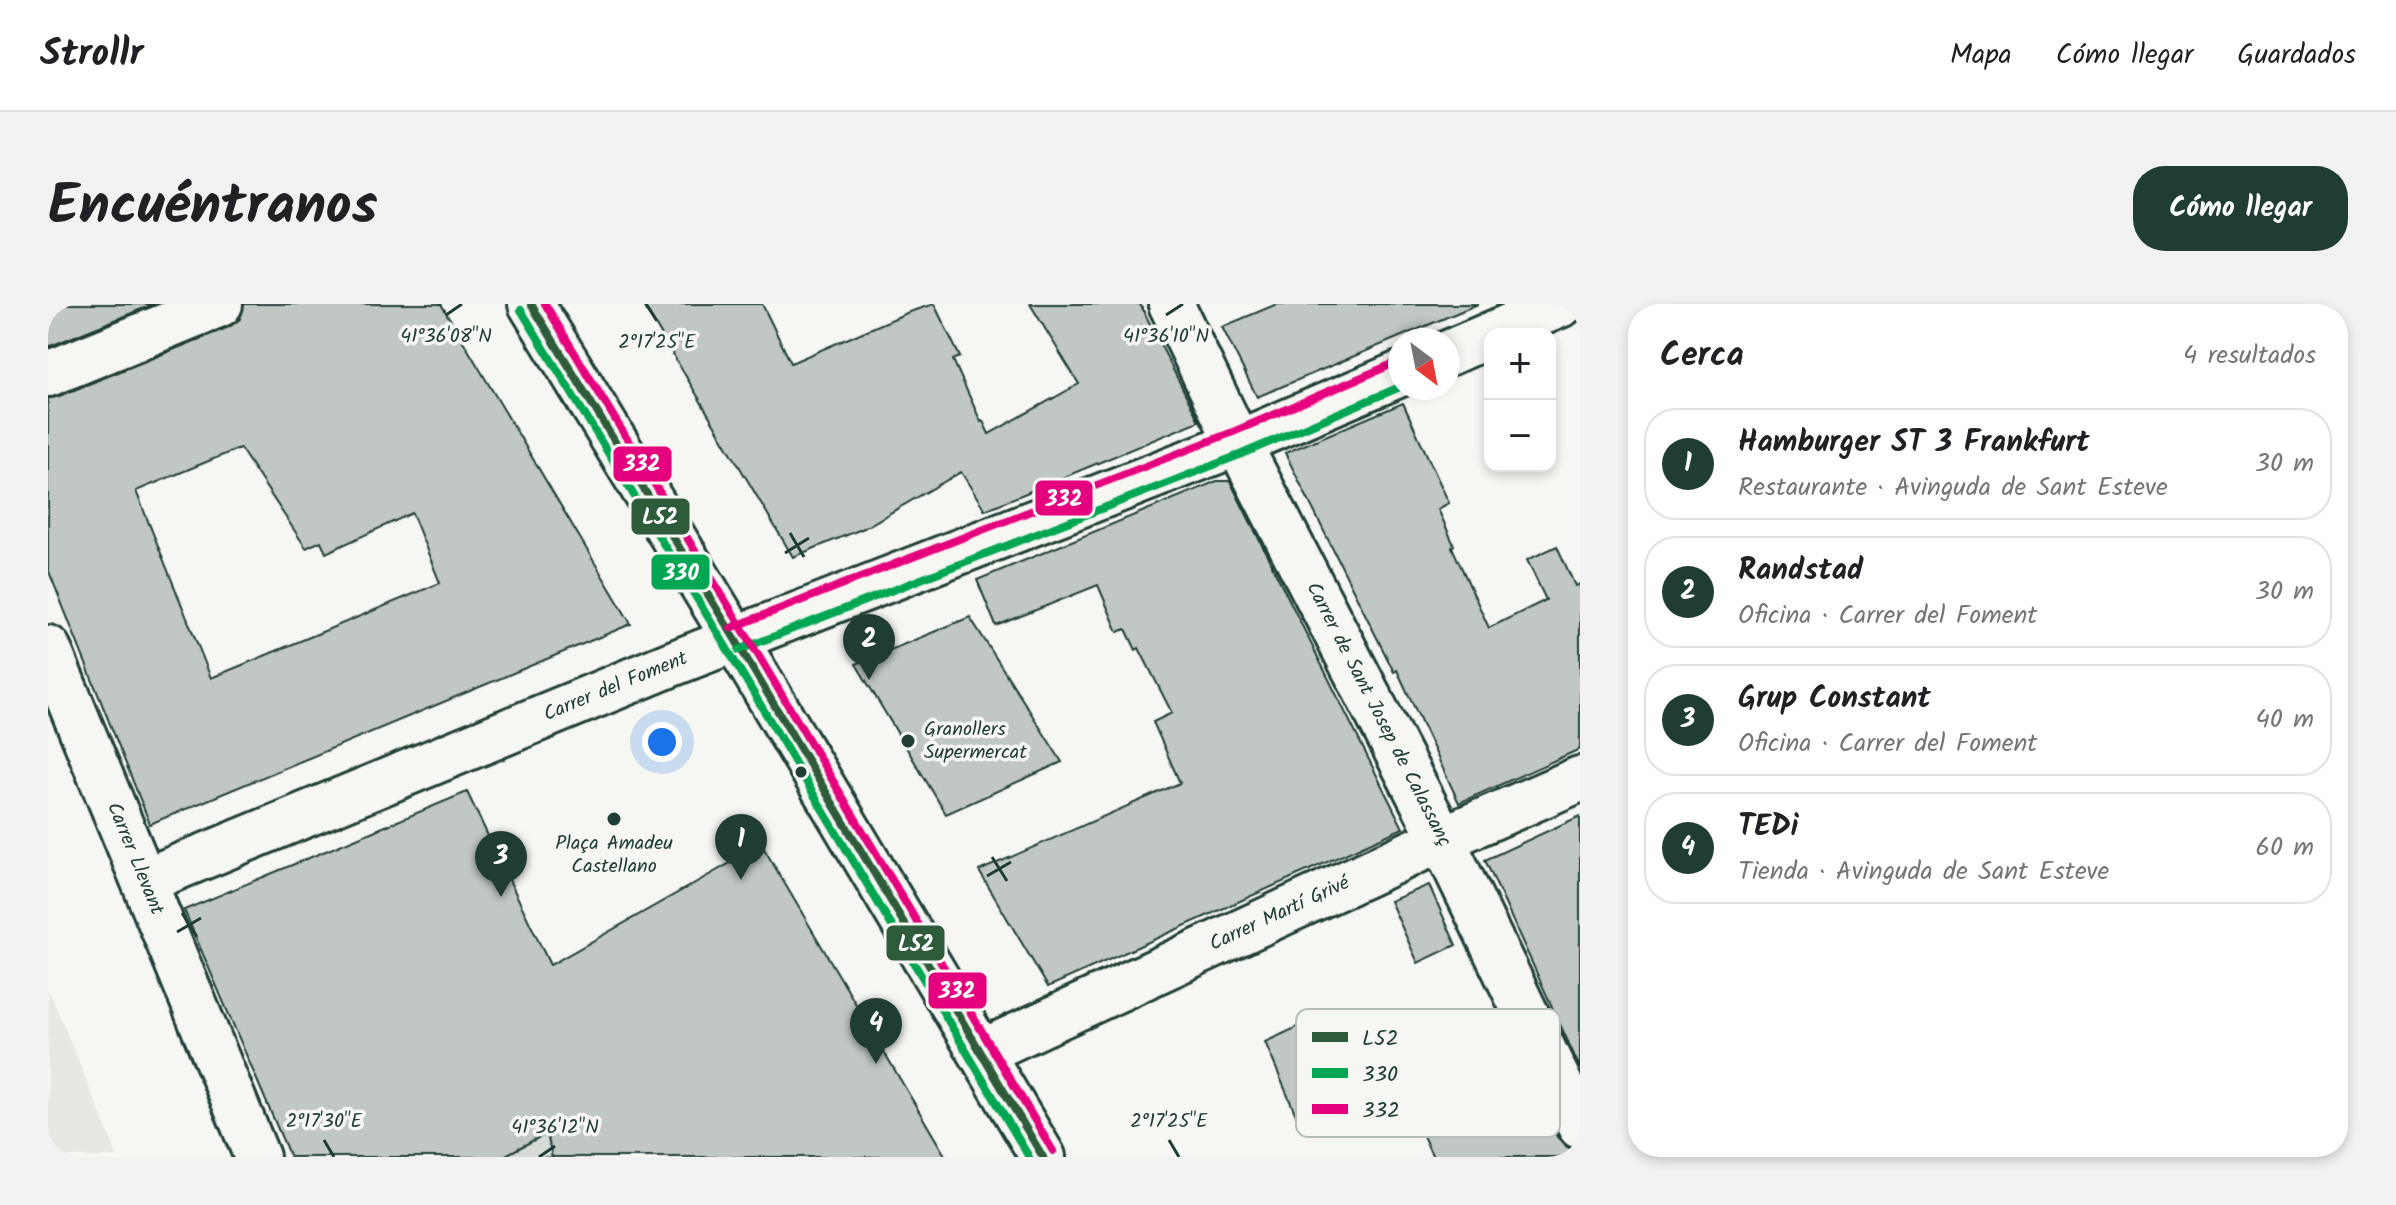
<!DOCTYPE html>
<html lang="es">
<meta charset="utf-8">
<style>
body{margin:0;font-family:Kalam,sans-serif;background:#f2f2f2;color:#202124}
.controls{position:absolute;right:24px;top:24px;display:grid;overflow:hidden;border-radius:16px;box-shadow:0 4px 12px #0003}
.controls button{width:72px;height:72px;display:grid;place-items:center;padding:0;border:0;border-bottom:2px solid #e0e0e0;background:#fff;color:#202124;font:40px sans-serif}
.compass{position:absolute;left:1340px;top:24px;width:72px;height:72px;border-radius:50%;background:#fff;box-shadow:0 4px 12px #0003;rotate:148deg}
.you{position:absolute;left:614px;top:438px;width:28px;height:28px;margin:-20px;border:6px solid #fff;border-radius:50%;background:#1a73e8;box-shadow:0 0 0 12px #1a73e833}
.badge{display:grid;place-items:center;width:52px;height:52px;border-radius:50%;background:#1f3d34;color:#fff;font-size:26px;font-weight:700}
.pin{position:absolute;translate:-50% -66px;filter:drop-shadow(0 2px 4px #0008)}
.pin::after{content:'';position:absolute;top:42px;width:28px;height:24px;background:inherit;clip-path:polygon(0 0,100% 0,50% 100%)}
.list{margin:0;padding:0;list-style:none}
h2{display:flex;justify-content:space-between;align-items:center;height:104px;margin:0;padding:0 32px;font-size:34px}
h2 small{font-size:26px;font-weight:400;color:#757577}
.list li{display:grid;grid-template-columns:52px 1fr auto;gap:24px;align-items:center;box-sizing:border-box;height:112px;margin:0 16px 16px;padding:0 16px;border:2px solid #e0e0e0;border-radius:32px}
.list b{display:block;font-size:30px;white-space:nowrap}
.list p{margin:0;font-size:26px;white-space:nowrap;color:#757577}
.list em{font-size:26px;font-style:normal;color:#757577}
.map{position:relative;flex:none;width:1532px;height:853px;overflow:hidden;border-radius:32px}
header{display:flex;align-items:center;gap:48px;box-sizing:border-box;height:112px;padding:0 40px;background:#fff;border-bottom:2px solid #e0e0e0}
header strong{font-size:38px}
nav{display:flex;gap:44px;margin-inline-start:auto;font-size:28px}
.intro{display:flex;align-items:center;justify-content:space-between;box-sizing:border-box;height:192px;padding:0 48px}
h1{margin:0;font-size:56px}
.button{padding:20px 36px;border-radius:32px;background:#1f3d34;color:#fff;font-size:28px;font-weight:700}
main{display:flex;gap:48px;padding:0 48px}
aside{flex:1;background:#fff;border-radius:32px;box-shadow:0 4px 12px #0003}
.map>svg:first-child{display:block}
.built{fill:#e6e8e4}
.green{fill:#d6dbd6;stroke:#7a8c85;stroke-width:2}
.building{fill:#c1c8c3;stroke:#1f3d34;stroke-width:2;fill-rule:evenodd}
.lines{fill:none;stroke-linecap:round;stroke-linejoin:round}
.minor-casing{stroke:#1f3d34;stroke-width:50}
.minor{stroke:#f6f6f2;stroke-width:44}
.bus-1-casing{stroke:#f6f6f2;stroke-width:14}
.bus-2-casing{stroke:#f6f6f2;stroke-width:14}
.bus-3-casing{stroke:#f6f6f2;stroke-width:14}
.bus-1{stroke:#2e5b3a;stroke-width:8}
.bus-2{stroke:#00a651;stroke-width:8}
.bus-3{stroke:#e5007d;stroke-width:8}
.ticks{fill:none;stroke:#1f3d34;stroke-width:3}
.poi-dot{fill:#1f3d34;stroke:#f6f6f2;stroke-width:3}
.labels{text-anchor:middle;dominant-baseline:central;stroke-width:7;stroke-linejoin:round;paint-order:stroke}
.street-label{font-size:20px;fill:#1f3d34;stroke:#f6f6f2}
.poi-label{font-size:20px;fill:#1f3d34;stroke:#f6f6f2;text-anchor:start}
.key{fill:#f6f6f2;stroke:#b6beb9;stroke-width:2}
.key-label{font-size:22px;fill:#1f3d34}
.ticks-label{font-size:20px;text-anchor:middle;fill:#1f3d34;stroke:#f6f6f2;stroke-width:7;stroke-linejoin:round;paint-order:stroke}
.line-badge{stroke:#f6f6f2;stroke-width:3}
.badge-label{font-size:22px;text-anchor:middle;font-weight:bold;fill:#fff}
</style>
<header>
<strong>Strollr</strong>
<nav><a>Mapa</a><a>Cómo llegar</a><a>Guardados</a></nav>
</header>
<div class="intro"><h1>Encuéntranos</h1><a class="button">Cómo llegar</a></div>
<main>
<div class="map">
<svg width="1532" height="853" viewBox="0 0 1532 853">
<rect width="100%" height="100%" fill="#f6f6f2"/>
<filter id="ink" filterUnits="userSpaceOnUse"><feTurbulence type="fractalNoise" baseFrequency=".0125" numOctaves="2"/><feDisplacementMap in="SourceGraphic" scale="16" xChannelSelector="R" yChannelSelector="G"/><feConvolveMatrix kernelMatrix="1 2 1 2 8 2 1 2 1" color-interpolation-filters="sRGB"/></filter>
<g filter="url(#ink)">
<polygon class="built" points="0,685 4,694 70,853 0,853"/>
<polygon class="green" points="499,829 504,853 454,853"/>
<g class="building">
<polygon points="0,0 106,0 0,43"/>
<path d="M196 0H393L583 320 102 520 0 265V94L9 93 181 23 192 15ZM192 144 258 244 273 237 278 249 364 209 392 279 163 374 88 187Z"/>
<polygon points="595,0 714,0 743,59 861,8 886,0 912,53 905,56 933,118 935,117 941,130 1031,80 982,0 1092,0 1151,117 937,206 913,168 816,224 745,253"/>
<polygon points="1229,0 1430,0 1209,93 1174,23"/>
<polygon points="1355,99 1401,199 1390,205 1406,241 1404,243 1441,324 1498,296 1479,256 1509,242 1527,282 1532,280 1532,445 1411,499 1349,366 1346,368 1237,149"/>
<polygon points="1169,177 1182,177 1355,524 1000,683 931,567 1132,479 1105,418 1124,409 1091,344 1088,346 1078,325 1070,328 1050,281 948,322 929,276"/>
<polygon points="922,313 1014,458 898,510 808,360"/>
<polygon points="419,488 502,661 714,541 898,853 504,853 499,829 454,853 242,853 136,606"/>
<polygon points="1532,512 1532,764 1437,556"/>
<polygon points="1381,581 1408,641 1370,659 1342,597"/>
<polygon points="1282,708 1320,793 1253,823 1217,738"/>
<polygon points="1460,730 1509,833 1519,843 1532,847 1532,853 1385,853 1351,781"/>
</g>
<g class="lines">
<g class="minor-casing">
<g id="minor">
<polyline points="483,0 687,335 995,853"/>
<path id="s1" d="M1123 0 1179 117 1394 535 1532 822"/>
<polyline points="1444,30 1514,0"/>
<polyline points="1400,49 1442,31"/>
<polyline points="0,70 172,0"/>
<path id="s2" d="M0 344 209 853"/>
<path id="s3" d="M96 577 621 361 1190 139 1352 70"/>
<path id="s4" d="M934 748 1394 535 1532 475"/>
</g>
</g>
<use href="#minor" class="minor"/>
<g class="bus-1-casing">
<polyline id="bus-1" points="483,0 687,335 995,853"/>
</g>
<g class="bus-2-casing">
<g id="bus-2">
<polyline points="473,6 677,341 981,853"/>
<polyline points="691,346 1194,150 1352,83"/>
</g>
</g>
<g class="bus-3-casing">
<g id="bus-3">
<polyline points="497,0 697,329 1005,847"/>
<polyline points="683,324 1185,128 1347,59"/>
</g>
</g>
<use href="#bus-1" class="bus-1"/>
<use href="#bus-2" class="bus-2"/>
<use href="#bus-3" class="bus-3"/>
</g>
</g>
<path class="ticks" d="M598 0 609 17M398 11 414 0M1118 11 1135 0M742 229 756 253M737 249 761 234M944 553 959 577M939 572 963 558M134 609 149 633M129 628 153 614M276 836 286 853M1121 836 1131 853M491 853 507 842"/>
<g class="poi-dot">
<circle cx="860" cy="437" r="8"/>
<circle cx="753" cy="468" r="7"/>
<circle cx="566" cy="515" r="8"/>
</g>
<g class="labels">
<g class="street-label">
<text stroke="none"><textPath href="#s3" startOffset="510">Carrer del Foment</textPath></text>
<text stroke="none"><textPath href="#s1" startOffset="460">Carrer de Sant Josep de Calassanç</textPath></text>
<text stroke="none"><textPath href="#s2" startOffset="228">Carrer Llevant</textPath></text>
<text stroke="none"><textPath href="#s4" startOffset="328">Carrer Martí Grivé</textPath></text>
</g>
<g class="poi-label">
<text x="876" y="426">Granollers<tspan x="876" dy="23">Supermercat</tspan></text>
<text x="566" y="540" text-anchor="middle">Plaça Amadeu<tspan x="566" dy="23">Castellano</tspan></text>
</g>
</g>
<rect x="1248" y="705" width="264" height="128" rx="12" class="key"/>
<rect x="1264" y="728" width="36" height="10" fill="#2e5b3a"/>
<rect x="1264" y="764" width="36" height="10" fill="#00a651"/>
<rect x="1264" y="800" width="36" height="10" fill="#e5007d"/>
<g class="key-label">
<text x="1314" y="741">L52</text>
<text x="1314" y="777">330</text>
<text x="1314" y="813">332</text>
</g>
<g class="ticks-label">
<text x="398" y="38">41°36'08"N</text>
<text x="1118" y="38">41°36'10"N</text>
<text x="609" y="44">2°17'25"E</text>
<text x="276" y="823">2°17'30"E</text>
<text x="1121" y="823">2°17'25"E</text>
<text x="507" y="829">41°36'12"N</text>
</g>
<g class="line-badge">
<rect x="564" y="141" width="61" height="38" rx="8" fill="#e5007d"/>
<rect x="986" y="175" width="60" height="38" rx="8" fill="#e5007d"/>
<rect x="582" y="193" width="61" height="39" rx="8" fill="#2e5b3a"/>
<rect x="602" y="249" width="61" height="38" rx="8" fill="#00a651"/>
<rect x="837" y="620" width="61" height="38" rx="8" fill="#2e5b3a"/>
<rect x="879" y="667" width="61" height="39" rx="8" fill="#e5007d"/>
</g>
<g class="badge-label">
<text x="594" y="167">332</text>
<text x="1016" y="202">332</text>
<text x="612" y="220">L52</text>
<text x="633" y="276">330</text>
<text x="868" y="647">L52</text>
<text x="909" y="694">332</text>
</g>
</svg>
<div class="controls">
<button>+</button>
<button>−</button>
</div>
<svg class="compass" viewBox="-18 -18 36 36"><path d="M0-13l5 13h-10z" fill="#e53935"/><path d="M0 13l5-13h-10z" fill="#757577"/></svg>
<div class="you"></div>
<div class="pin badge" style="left:693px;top:576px">1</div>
<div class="pin badge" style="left:821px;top:376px">2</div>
<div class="pin badge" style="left:453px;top:593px">3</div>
<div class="pin badge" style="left:828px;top:760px">4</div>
</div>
<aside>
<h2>Cerca<small>4 resultados</small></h2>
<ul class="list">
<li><span class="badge">1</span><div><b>Hamburger ST 3 Frankfurt</b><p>Restaurante · Avinguda de Sant Esteve</p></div><em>30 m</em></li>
<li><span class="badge">2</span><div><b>Randstad</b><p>Oficina · Carrer del Foment</p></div><em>30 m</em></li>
<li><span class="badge">3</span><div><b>Grup Constant</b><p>Oficina · Carrer del Foment</p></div><em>40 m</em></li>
<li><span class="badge">4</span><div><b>TEDi</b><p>Tienda · Avinguda de Sant Esteve</p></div><em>60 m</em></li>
</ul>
</aside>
</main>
